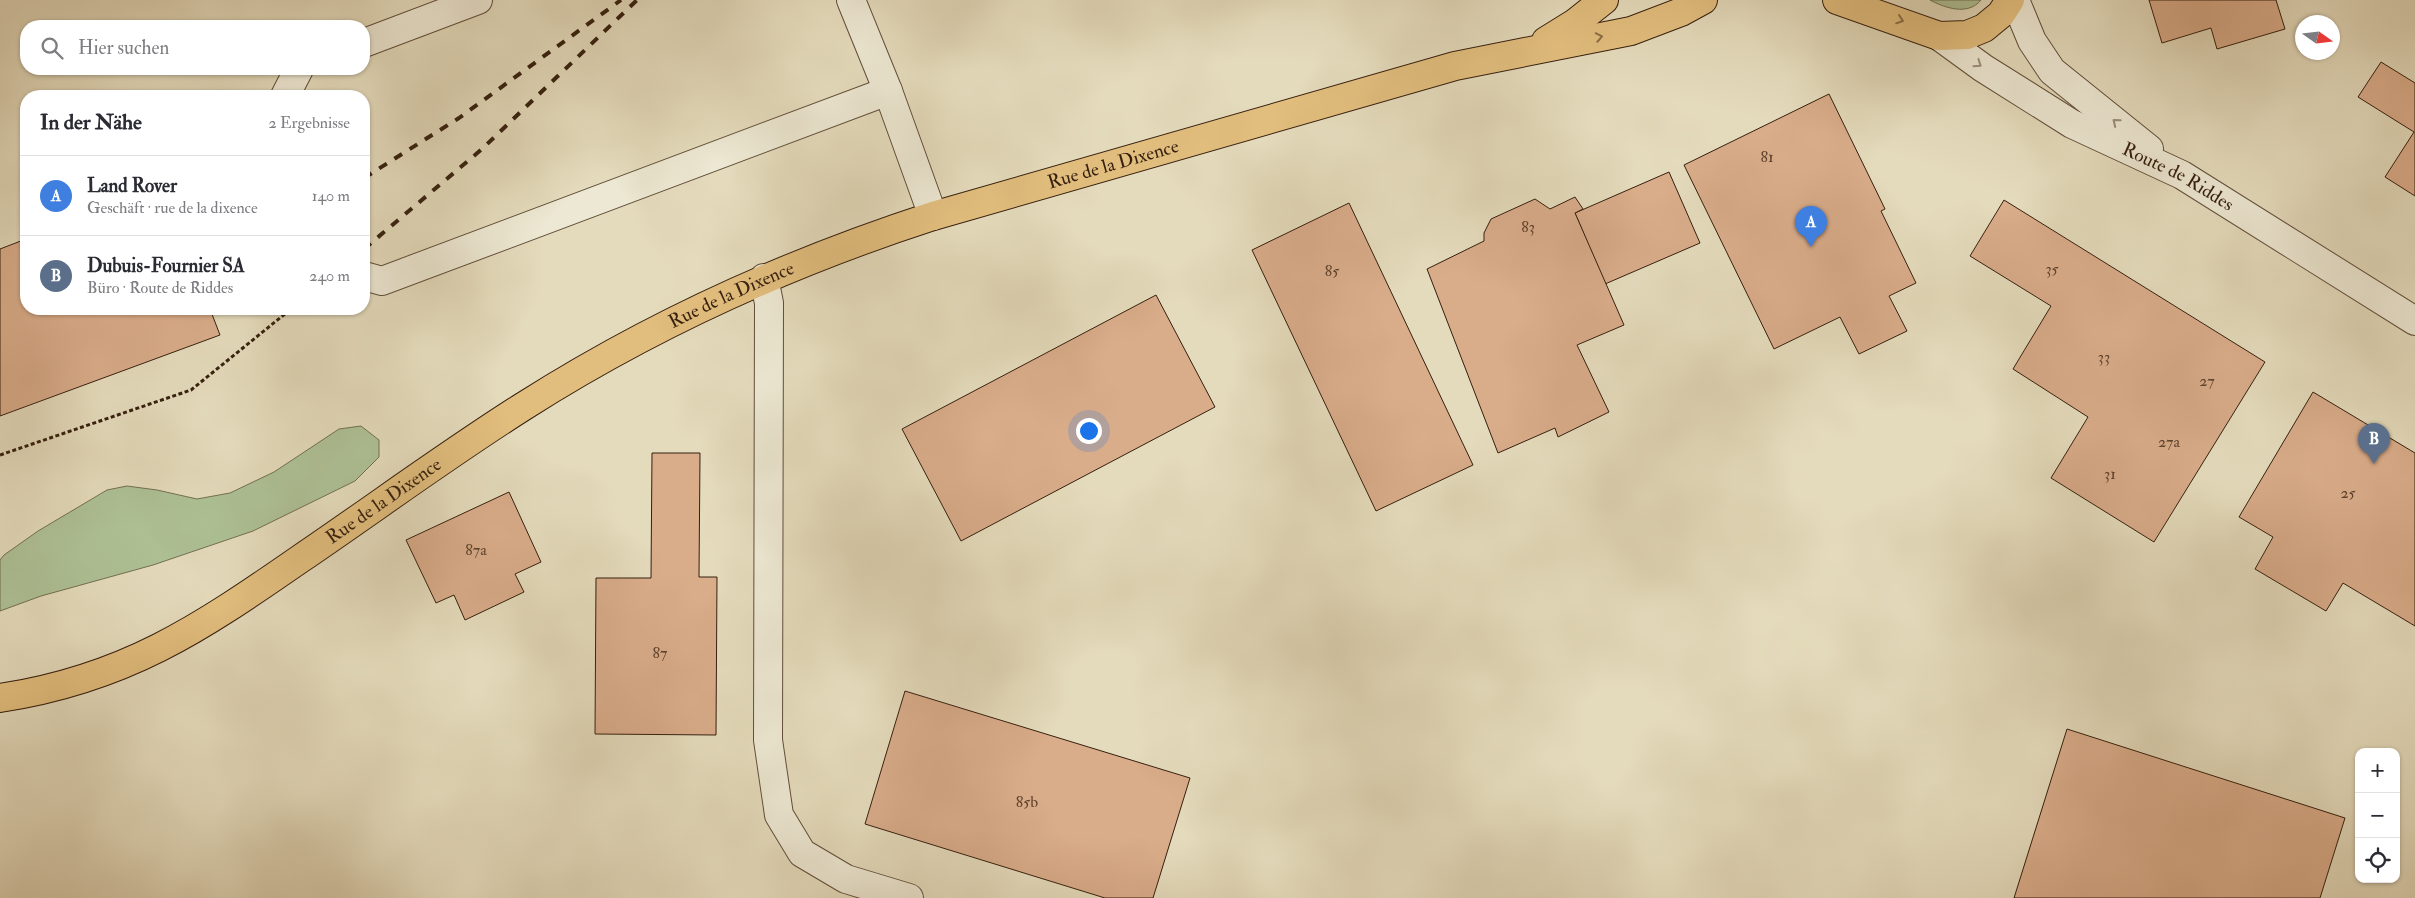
<!DOCTYPE html>
<html lang="de">
<meta charset="utf-8">
<style>
body{margin:0;font-family:"IM FELL Double Pica",serif;background:#f7f7f7;color:#2b2b33}
.controls{position:absolute;right:15px;bottom:15px;display:grid;overflow:hidden;border-radius:10px;box-shadow:0 1px 4px #0004}
.controls button{width:45px;height:45px;display:grid;place-items:center;padding:0;border:0;border-bottom:1px solid #e1e1e2;background:#fff;color:#2b2b33;font:25px sans-serif}
.compass{position:absolute;left:2295px;top:15px;width:45px;height:45px;border-radius:50%;background:#fff;box-shadow:0 1px 4px #0004;rotate:104deg}
.you{position:absolute;left:1088px;top:430px;width:18px;height:18px;margin:-12px;border:4px solid #fff;border-radius:50%;background:#1a73e8;box-shadow:0 0 0 8px #1a73e833}
.badge{display:grid;place-items:center;width:32px;height:32px;border-radius:50%;background:#8f2418;color:#fff;font-size:16px;font-weight:700}
.pin{position:absolute;translate:-50% -41px;filter:drop-shadow(0 1px 2px #0008)}
.pin::after{content:'';position:absolute;top:26px;width:18px;height:15px;background:inherit;clip-path:polygon(0 0,100% 0,50% 100%)}
.list{margin:0;padding:0;list-style:none}
h2{display:flex;justify-content:space-between;align-items:center;height:65px;margin:0;padding:0 20px;font-size:21px}
h2 small{font-size:16px;font-weight:400;color:#7c7c81}
.list li{display:grid;grid-template-columns:32px 1fr auto;gap:15px;align-items:center;box-sizing:border-box;height:80px;padding:0 20px;border-top:1px solid #e1e1e2}
.list b{display:block;font-size:19px;white-space:nowrap}
.list p{margin:0;font-size:16px;white-space:nowrap;color:#7c7c81}
.list em{font-size:16px;font-style:normal;color:#7c7c81}
.icon{flex:none;width:28px;height:28px;fill:none;stroke:currentColor;stroke-width:2;stroke-linecap:round;stroke-linejoin:round}
.map{position:relative;flex:none;width:2415px;height:898px;overflow:hidden}
.search{position:absolute;background:#fff;box-shadow:0 1px 4px #0004;left:20px;top:20px;width:350px;height:55px;display:flex;align-items:center;gap:12px;box-sizing:border-box;padding:0 18px;border-radius:20px;color:#7c7c81;font-size:19px}
.panel{position:absolute;background:#fff;box-shadow:0 1px 4px #0004;left:20px;top:90px;width:350px;height:225px;border-radius:20px}
.map>svg:first-child{display:block}
.green{fill:#aec196;stroke:#727052}
.building{fill:#d9ac8a;stroke:#351f0e}
.lines{fill:none;stroke-linecap:round;stroke-linejoin:round}
.minor-casing{stroke:#614e3a;stroke-width:30}
.major-casing{stroke:#351f0e;stroke-width:30}
.path{stroke:#351f0e;stroke-width:3;stroke-dasharray:4 2.5;stroke-linecap:butt}
.minor{stroke:#ede8d3;stroke-width:28}
.major{stroke:#e2be7e;stroke-width:28}
.rail{stroke:#351f0e;stroke-width:4;stroke-dasharray:9 9;stroke-linecap:butt}
.oneway{stroke:#8c6e46}
.oneway2{stroke:#9a8e7a}
.labels{text-anchor:middle;dominant-baseline:central;stroke-width:4.5;stroke-linejoin:round;paint-order:stroke}
.number-label{font-size:16px;fill:#5e422d}
.street-label{font-size:19px;fill:#351f0e;stroke:#ede8d3}
</style>
<div class="map">
<svg width="2415" height="898" viewBox="0 0 2415 898">
<rect width="100%" height="100%" fill="#e4dbbc"/>
<filter id="stains"><feTurbulence type="fractalNoise" baseFrequency=".004" numOctaves="4"/><feColorMatrix values="0 0 0 0 .2 0 0 0 0 .09 0 0 0 0 .02 0 0 0 .5 -.17"/></filter>
<radialGradient id="worn" r=".72"><stop offset=".6" stop-color="#630" stop-opacity="0"/><stop offset="1" stop-color="#630" stop-opacity=".3"/></radialGradient>
<g class="green">
<path d="M1930 0H1981C1968 16 1945 8 1930 0Z"/>
<polygon points="361,426 379,440 379,457 355,481 253,531 153,565 41,596 0,611 0,560 4,555 38,531 107,490 127,486 157,490 197,499 230,493 274,472 339,429"/>
</g>
<g class="building">
<polygon points="2149,0 2276,0 2285,29 2217,49 2211,28 2162,43"/>
<polygon points="2381,62 2415,83 2415,196 2385,177 2414,132 2358,97"/>
<polygon points="1829,94 1885,209 1881,211 1916,283 1889,296 1907,331 1859,354 1840,317 1774,349 1684,165"/>
<polygon points="1669,172 1700,243 1605,284 1575,213"/>
<polygon points="1575,197 1583,209 1575,213 1624,325 1577,345 1609,412 1558,437 1555,428 1498,453 1427,269 1484,241 1484,233 1491,219 1535,199 1550,209"/>
<polygon points="2004,200 2265,362 2154,542 2051,478 2088,417 2013,369 2051,306 1970,256"/>
<polygon points="1349,203 1473,465 1376,511 1252,250"/>
<polygon points="26,239 26,309 210,309 220,335 0,416 0,249"/>
<polygon points="1156,295 1215,407 961,541 902,429"/>
<polygon points="2313,392 2415,453 2415,626 2343,583 2326,611 2255,569 2273,537 2239,517"/>
<polygon points="652,453 700,453 699,577 717,577 716,735 595,734 596,578 651,578"/>
<polygon points="509,492 541,562 515,574 524,592 465,620 454,595 436,603 406,540"/>
<polygon points="905,691 1190,778 1153,898 1105,898 865,824"/>
<polygon points="2067,729 2345,818 2320,898 2014,898"/>
</g>
<g class="lines">
<g class="minor-casing">
<g id="minor">
<polyline points="851,0 888,91 933,216"/>
<polyline points="2015,0 2032,41 2052,71 2149,149"/>
<path id="s1" d="M1939 36 1983 68 2072 124 2182 175 2415 321"/>
<polyline points="364,43 478,0"/>
<polyline points="285,96 299,69"/>
<polyline points="364,276 382,281 888,91"/>
<polyline points="764,278 769,303 768,740 779,815 802,853 846,879 909,898"/>
</g>
</g>
<g class="major-casing">
<g id="major">
<polyline points="1837,0 1939,36 1967,35 1984,28 2001,14 2010,0"/>
<polyline points="1546,41 1575,23 1604,0"/>
<path id="s2" d="M0 698C125 679 199 629 300 559 375 508 448 454 524 406 653 324 788 263 933 216L1455 66 1631 31 1681 12 1703 0"/>
</g>
</g>
<polyline class="path" points="0,455 191,390 291,309"/>
<use href="#minor" class="minor"/>
<use href="#major" class="major"/>
<g class="rail">
<polyline points="364,178 459,118 621,0"/>
<polyline points="364,249 482,149 637,0"/>
</g>
</g>
<defs><path id="oneway-chevron" d="M-2-3.5L2.5 0L-2 3.5" fill="none" stroke-width="1.6" stroke-linecap="round" stroke-linejoin="round" transform="scale(1.25)"/></defs>
<g class="oneway">
<use href="#oneway-chevron" transform="translate(1900 20) rotate(19)"/>
<use href="#oneway-chevron" transform="translate(1599 37) rotate(-11)"/>
</g>
<g class="oneway2">
<use href="#oneway-chevron" transform="translate(1978 64) rotate(35)"/>
<use href="#oneway-chevron" transform="translate(2116 122) rotate(-141)"/>
</g>
<g class="labels">
<g class="number-label">
<text x="1767" y="157">81</text>
<text x="1528" y="227">83</text>
<text x="2052" y="269">35</text>
<text x="1332" y="271">85</text>
<text x="2104" y="357">33</text>
<text x="2207" y="381">27</text>
<text x="2169" y="442">27a</text>
<text x="2110" y="474">31</text>
<text x="2348" y="493">25</text>
<text x="476" y="550">87a</text>
<text x="660" y="653">87</text>
<text x="1027" y="802">85b</text>
</g>
<g class="street-label">
<text stroke="none"><textPath href="#s2" startOffset="1245">Rue de la Dixence</textPath></text>
<text stroke="none"><textPath href="#s1" startOffset="278">Route de Riddes</textPath></text>
<text stroke="none"><textPath href="#s2" startOffset="841">Rue de la Dixence</textPath></text>
<text stroke="none"><textPath href="#s2" startOffset="436">Rue de la Dixence</textPath></text>
</g>
</g>
<rect width="100%" height="100%" filter="url(#stains)"/>
<rect width="100%" height="100%" fill="url(#worn)"/>
</svg>
<div class="controls">
<button>+</button>
<button>−</button>
<button><svg class="icon" aria-label="locate" viewBox="0 0 24 24"><circle cx="12" cy="12" r="6"/><path d="M12 2v4M12 18v4M2 12h4M18 12h4"/></svg></button>
</div>
<svg class="compass" viewBox="-18 -18 36 36"><path d="M0-13l5 13h-10z" fill="#e53935"/><path d="M0 13l5-13h-10z" fill="#7c7c81"/></svg>
<div class="you"></div>
<div class="pin badge" style="left:1811px;top:247px;background:#3f7fe0">A</div>
<div class="pin badge" style="left:2374px;top:464px;background:#5c6f8a">B</div>
<div class="search"><svg class="icon" aria-label="search" viewBox="0 0 24 24"><circle cx="10" cy="10" r="6"/><path d="M15 15l6 6"/></svg>Hier suchen</div>
<section class="panel">
<h2>In der Nähe<small>2 Ergebnisse</small></h2>
<ul class="list">
<li><span class="badge" style="background:#3f7fe0">A</span><div><b>Land Rover</b><p>Geschäft · rue de la dixence</p></div><em>140 m</em></li>
<li><span class="badge" style="background:#5c6f8a">B</span><div><b>Dubuis-Fournier SA</b><p>Büro · Route de Riddes</p></div><em>240 m</em></li>
</ul>
</section>
</div>
